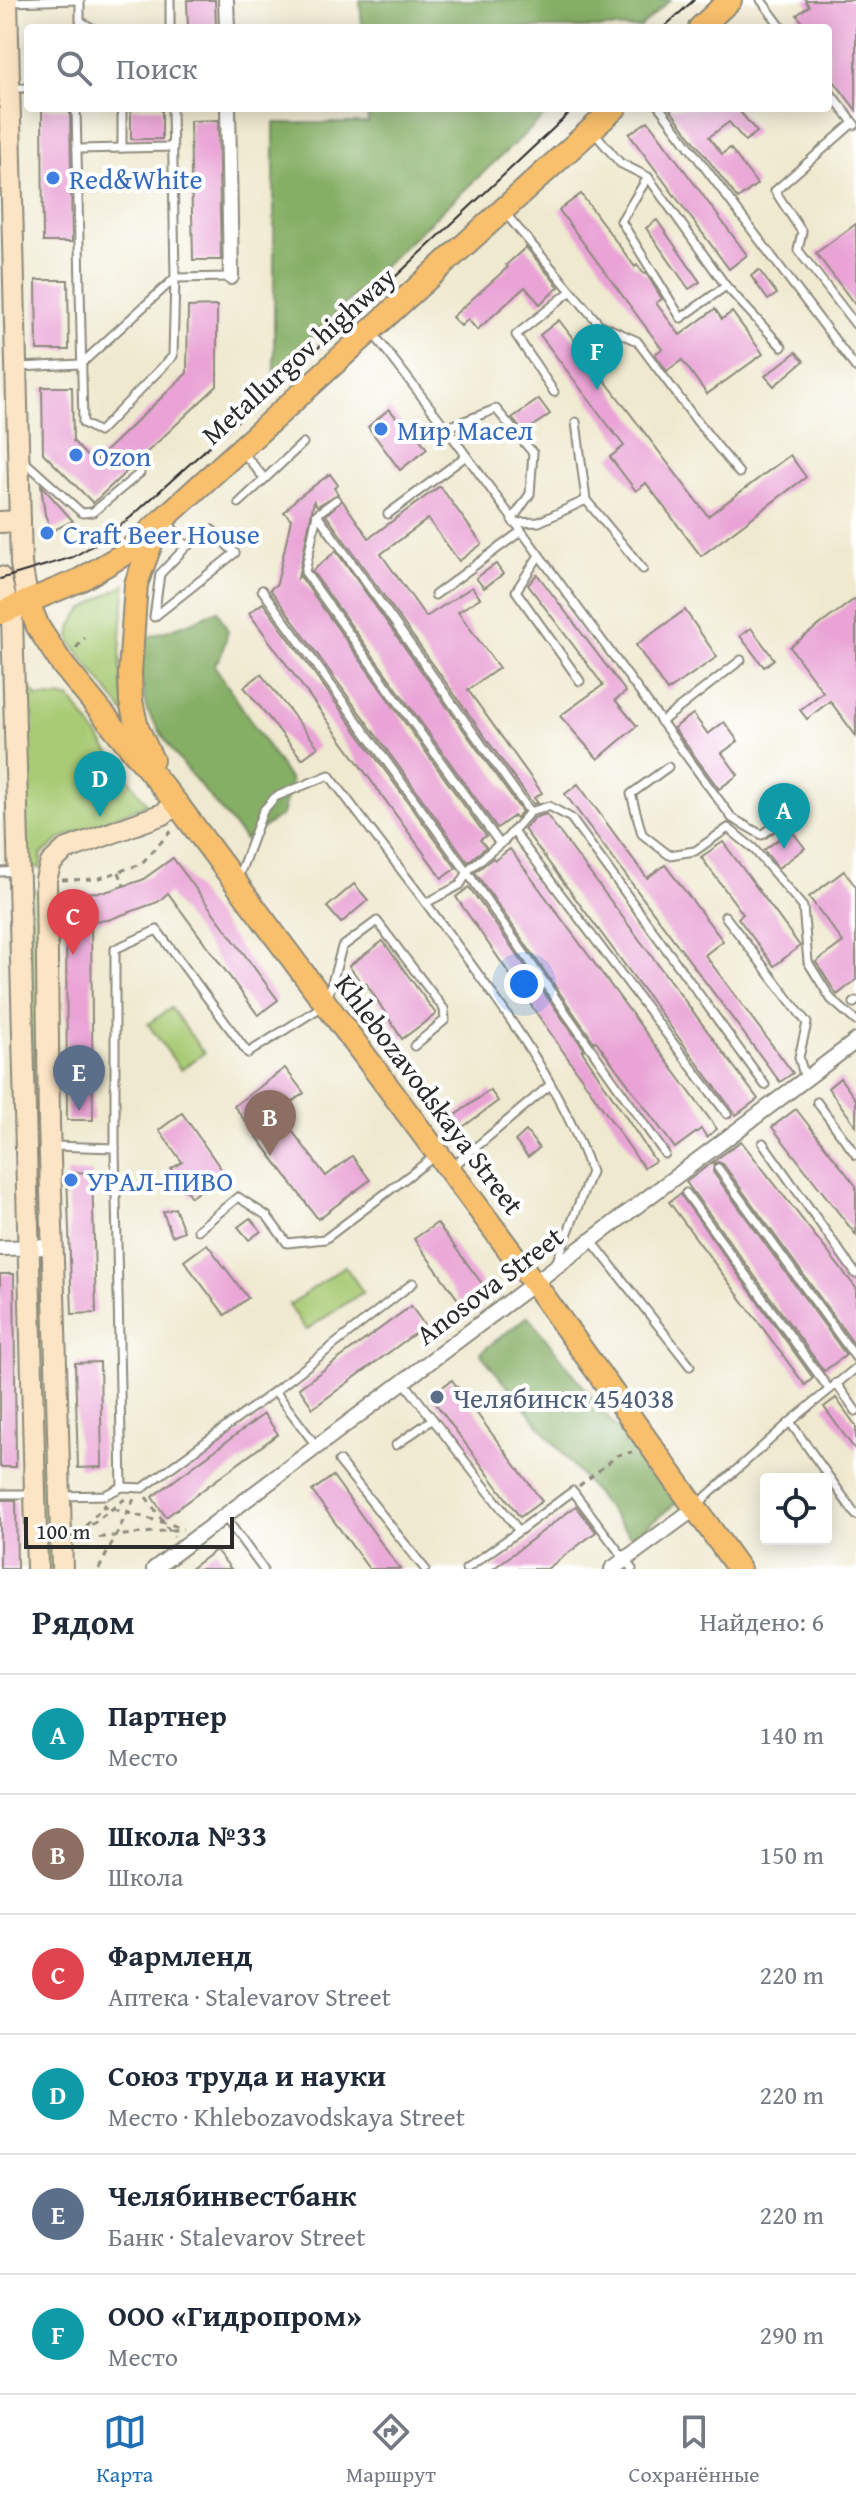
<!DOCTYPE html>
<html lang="ru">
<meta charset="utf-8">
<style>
body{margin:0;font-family:"Gentium Book Plus",serif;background:#f2f2f3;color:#1f2937}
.controls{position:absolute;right:24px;bottom:24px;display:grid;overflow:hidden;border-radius:8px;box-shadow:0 4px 20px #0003}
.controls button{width:72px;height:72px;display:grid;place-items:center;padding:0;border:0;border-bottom:2px solid #e0e1e3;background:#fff;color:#1f2937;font:40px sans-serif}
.scale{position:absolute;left:24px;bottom:20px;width:210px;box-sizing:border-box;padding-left:8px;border:4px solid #2b2b2b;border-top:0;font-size:22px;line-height:28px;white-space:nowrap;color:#2b2b2b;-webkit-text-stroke:6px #fff;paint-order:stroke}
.you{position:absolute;left:524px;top:984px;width:28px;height:28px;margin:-20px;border:6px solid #fff;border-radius:50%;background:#1a73e8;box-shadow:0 0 0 12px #1a73e833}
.badge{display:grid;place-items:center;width:52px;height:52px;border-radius:50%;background:#1f6fb2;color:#fff;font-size:26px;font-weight:700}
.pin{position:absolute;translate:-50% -66px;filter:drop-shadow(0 2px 4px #0008)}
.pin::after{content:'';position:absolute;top:42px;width:28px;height:24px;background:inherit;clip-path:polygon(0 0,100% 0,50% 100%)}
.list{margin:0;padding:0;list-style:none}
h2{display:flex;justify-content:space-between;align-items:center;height:104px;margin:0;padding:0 32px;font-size:34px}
h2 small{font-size:26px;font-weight:400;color:#747a83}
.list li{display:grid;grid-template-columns:52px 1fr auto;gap:24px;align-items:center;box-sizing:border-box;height:120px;padding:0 32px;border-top:2px solid #e0e1e3}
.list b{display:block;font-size:30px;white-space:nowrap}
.list p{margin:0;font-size:26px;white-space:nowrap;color:#747a83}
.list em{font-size:26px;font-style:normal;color:#747a83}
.icon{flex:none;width:44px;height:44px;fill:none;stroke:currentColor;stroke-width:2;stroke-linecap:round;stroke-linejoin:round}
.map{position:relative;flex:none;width:856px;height:1569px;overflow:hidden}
.search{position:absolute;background:#fff;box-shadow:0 4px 20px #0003;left:24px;right:24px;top:24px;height:88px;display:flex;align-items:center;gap:20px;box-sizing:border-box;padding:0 28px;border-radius:8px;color:#747a83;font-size:30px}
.sheet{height:824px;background:#fff}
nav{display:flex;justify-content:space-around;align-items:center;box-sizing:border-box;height:112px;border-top:2px solid #e0e1e3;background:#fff;font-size:22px;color:#747a83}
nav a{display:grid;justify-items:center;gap:4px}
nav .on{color:#1f6fb2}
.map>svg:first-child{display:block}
.green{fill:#a9cb74;stroke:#6a7b50;stroke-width:2}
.forest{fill:#86af66;stroke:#586d48;stroke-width:2}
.building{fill:#e9a3d5}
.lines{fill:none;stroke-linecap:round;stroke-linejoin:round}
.lane-casing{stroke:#8d8a7d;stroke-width:11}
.street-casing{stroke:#8d8a7d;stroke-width:18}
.secondary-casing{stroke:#8d8a7d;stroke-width:24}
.primary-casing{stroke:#8d8a7d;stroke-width:26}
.path{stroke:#8d8a7d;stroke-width:3;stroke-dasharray:6 6;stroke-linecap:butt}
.lane{stroke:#fff;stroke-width:7}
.street{stroke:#fff;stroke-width:14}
.secondary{stroke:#fce5c4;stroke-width:20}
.primary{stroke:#f8bf6c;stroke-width:22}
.tram{stroke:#2b2b2b;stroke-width:2}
.shop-dot{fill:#3f7fe0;stroke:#fff;stroke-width:3}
.service-dot{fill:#5c6f8a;stroke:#fff;stroke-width:3}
.labels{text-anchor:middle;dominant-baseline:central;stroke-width:8;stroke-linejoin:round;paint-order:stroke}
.shop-label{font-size:28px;fill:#366cbe;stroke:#fff;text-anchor:start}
.street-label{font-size:28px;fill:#2b2b2b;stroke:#fff}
.service-label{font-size:28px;fill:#4e5e75;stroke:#fff;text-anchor:start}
</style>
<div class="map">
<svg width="856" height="1569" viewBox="0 0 856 1569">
<rect width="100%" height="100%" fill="#fff"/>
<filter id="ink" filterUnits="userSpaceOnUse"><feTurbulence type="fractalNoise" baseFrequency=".0125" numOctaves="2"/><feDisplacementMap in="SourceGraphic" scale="16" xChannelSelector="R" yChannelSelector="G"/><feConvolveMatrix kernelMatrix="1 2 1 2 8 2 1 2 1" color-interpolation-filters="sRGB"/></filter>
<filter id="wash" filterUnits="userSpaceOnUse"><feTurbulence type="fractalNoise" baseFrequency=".006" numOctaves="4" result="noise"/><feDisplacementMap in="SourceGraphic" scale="32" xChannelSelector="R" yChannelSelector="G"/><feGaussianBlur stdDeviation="1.8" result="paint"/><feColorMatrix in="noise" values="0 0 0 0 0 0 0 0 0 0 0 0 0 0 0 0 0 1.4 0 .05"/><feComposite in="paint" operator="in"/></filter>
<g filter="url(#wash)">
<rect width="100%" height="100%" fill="#efe9cf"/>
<g class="green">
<path d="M126 584C121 629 115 675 129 719L71 642C65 611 104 598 126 584Z"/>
<polygon points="22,682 38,697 70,698 147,804 60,839 41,855 41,868 25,867"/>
<polygon points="30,889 39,889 44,1241 35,1241 30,1237"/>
<polygon points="171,1008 204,1053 181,1070 148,1024"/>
<polygon points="35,1262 47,1262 54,1569 39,1569"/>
<polygon points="345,1266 363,1292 306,1330 289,1305"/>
</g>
<g class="forest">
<polygon points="360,0 670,0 640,28 362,28"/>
<polygon points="367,108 553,108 417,234 274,374 274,123 368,123"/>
<polygon points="217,610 228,631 221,656 214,665 291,782 282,815 245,840 175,755 147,711 141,679 140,640 194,621"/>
<polygon points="528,1316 676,1503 632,1538 480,1353"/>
</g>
<g id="blocks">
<g class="building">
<polygon points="187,0 215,0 216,28 188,28"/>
<polygon points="805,0 856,0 856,110 828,73 828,28 807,28 797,15 809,6"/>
<rect x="131" y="108" width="31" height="31"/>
<polygon points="669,108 737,108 757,132 745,141 729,122 709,137 722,154 730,148 757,184 738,199"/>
<polygon points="42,109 70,109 72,242 43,242"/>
<polygon points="218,120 221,260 193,260 190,121"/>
<polygon points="648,121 747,255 729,269 629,134"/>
<polygon points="581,194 635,267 637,265 644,274 646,273 662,299 656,303 680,335 715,309 722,319 732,312 763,354 707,394 682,360 667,371 655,354 662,349 559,210"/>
<polygon points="657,220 700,282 689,289 646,228"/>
<polygon points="856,224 856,306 816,253"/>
<polygon points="526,247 559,287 540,304 525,287 477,330 468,319 461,326 452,317 508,267 506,265"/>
<polygon points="759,270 777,294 768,300 751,276"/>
<polygon points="36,280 68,280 69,350 37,350"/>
<polygon points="217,306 217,386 93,503 43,453 42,387 72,387 73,441 93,463 187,373 188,307"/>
<polygon points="559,320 708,516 790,455 806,477 701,556 646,483 636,491 610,457 624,446 540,335"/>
<polygon points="796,352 804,361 774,386 765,376"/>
<polygon points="539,399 550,414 524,433 512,418"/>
<polygon points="389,409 408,431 412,428 427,449 400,470 368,427"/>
<polygon points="330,474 338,485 334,488 338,494 317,506 314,501 298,578 300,576 486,836 480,840 486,847 468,862 270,589 277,584 291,519 284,512 296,499"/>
<polygon points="41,485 73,521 52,531 45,515"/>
<polygon points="440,486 482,544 459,561 428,519 381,554 426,617 472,587 480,598 458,612 499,668 468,690 542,793 534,798 538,803 533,804 326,515 342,500 369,538"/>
<polygon points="336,551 522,812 516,818 514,816 497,828 312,571"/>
<polygon points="496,564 503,574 484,588 476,578"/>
<polygon points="537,574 626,692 615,700 637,726 598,759 560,716 603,685 528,585"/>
<polygon points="856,598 856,736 830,701 807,719 800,710 823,692 790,647"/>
<polygon points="263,603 456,868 442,878 249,613"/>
<polygon points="685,610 717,657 667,691 636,645"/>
<polygon points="751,628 774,659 764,667 740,636"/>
<polygon points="261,674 318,747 302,759 244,687"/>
<polygon points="693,714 708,734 724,722 738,741 722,753 738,775 719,789 674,728"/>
<polygon points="578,784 647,878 665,865 723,941 705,955 793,1073 780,1082 565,794"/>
<polygon points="546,814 758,1099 736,1115 524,829 534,818"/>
<polygon points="791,830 805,848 778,868 764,850"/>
<polygon points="723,842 800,946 774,966 738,918 743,914 701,857"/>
<polygon points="510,849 717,1129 707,1137 701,1129 675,1148 596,1041 594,1042 475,872 493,858 495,860"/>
<polygon points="173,858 278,1000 258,1015 168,893 158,902 108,920 91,921 93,1120 67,1120 66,893 105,892 142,880"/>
<polygon points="844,871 856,887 856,980 837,995 816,962 843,942 809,897"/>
<polygon points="354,884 368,900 341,923 327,907"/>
<polygon points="469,887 584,1049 582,1051 655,1161 644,1168 456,897"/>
<polygon points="383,941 436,1014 402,1039 366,983 363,985 349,966"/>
<polygon points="285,1068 304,1093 278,1112 326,1176 352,1156 370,1180 318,1219 234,1106"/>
<polygon points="840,1078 856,1100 856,1126 828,1088"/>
<polygon points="490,1090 498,1101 463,1127 454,1116"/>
<polygon points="796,1109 856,1186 856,1235 772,1127"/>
<polygon points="182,1113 224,1173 191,1197 171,1169 182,1162 159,1130"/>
<polygon points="526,1131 539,1148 528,1157 515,1141"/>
<polygon points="741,1141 856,1288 856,1347 723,1164 718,1162 714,1163 713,1172 846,1355 824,1371 686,1182"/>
<polygon points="92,1172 96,1313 72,1314 67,1173"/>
<polygon points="680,1194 813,1378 805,1385 669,1202"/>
<polygon points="175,1208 184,1231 172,1236 163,1212"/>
<polygon points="250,1218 261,1231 249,1240 238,1227"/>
<polygon points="437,1223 483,1285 460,1302 414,1239"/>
<polygon points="207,1244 248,1298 225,1315 184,1261"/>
<polygon points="0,1274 14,1274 16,1467 0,1467"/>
<polygon points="411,1306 425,1326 313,1408 299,1388"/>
<polygon points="100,1362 102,1467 78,1468 75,1363"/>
<polygon points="452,1380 542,1501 520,1517 430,1396"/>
<polygon points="836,1398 856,1426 856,1451 824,1407"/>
<polygon points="264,1414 278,1434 166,1517 152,1497"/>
<polygon points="333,1476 400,1569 369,1569 312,1491"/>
<polygon points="0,1500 16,1500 17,1569 0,1569"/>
<polygon points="576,1506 596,1532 547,1569 493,1569"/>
<polygon points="216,1550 231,1569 190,1569"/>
</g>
</g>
</g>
<g filter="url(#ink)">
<use href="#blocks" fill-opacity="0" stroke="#8d8a7d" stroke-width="2"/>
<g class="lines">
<g class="lane-casing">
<g id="lane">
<polyline points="80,0 80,21 92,28"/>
<polyline points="170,0 170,28"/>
<polyline points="761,0 782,28"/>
<polyline points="9,2 78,0"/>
<polyline points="10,88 28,88"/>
<polyline points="828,90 855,125"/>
<polyline points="76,108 83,423 99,432 173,356 175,278 172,108"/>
<polyline points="122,108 122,148"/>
<polyline points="660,108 856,368"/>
<polyline points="853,123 775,191 802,232 798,250 856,325"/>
<polyline points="593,131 620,163 648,177 726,286 782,347"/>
<polyline points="77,149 173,147"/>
<polyline points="648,177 621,221 681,318 726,286"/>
<polyline points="505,213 599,324 637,341 696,420 739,473"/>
<polyline points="373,333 446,428 732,818 762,835 800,807"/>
<polyline points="19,367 81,364 175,278 231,277"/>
<polyline points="554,392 516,335 571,291"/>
<polyline points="576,422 586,500"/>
<polyline points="446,428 496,409 533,453 530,494 512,520"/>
<polyline points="241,450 264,478"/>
<polyline points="23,460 82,513 93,512 140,473"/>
<polyline points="336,500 317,514 305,572 500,844"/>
<polyline points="239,503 303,443"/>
<polyline points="317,514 530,812"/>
<polyline points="388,514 466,456"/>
<polyline points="166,519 186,547 160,574 154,617 235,553 212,530 186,547"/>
<polyline points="514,523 539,522 586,500 643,569"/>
<polyline points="538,557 516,591 580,681"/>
<polyline points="262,590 467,872 665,1154"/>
<polyline points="435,595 520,532"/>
<polyline points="661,722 741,660"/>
<polyline points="668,767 631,794 642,834 669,855 695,851 728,828 753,848 803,907 808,962 831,999 856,1021"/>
<polyline points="513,831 727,1114"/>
<polyline points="0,872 18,871"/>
<polyline points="238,878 263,811 275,797 329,775 426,903 460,885 470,868 505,840 530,812 549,806 571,818 765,1085"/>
<path d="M426 903C488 988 556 1072 591 1172L557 1261"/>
<polyline points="725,916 807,1023 799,1057 805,1079"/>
<polyline points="854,1003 856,1001"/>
<polyline points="817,1102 856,1155"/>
<polyline points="763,1143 856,1274"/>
<polyline points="52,1146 115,1148"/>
<polyline points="451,1168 550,1085"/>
<polyline points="718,1168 856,1358"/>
<polyline points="686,1193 829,1389"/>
<polyline points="198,1230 238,1197 267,1216 287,1243 325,1239 435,1156"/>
<polyline points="591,1240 690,1366"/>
<polyline points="413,1283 275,1391 143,1488 122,1487 115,1148 115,949 157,930 248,1053 326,1004 342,947 377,921 444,1009 445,1020 414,1046"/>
<polyline points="404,1382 519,1531 466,1569"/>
<polyline points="836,1383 856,1411"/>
<polyline points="275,1391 317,1447"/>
<polyline points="790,1422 856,1515"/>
<polyline points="396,1445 433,1419"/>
<polyline points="339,1461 425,1569"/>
<polyline points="0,1494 34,1494"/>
<polyline points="62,1496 105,1495 122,1487"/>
<polyline points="698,1504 790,1422 856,1368"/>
<polyline points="224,1516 263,1569"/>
<polyline points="519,1531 573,1491 632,1569"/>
</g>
</g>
<g class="street-casing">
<g id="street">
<polyline points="226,0 227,28"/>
<polyline points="228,108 231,277"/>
<polyline points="0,1248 53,1247"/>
<polyline points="154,1569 856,1041"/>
<polyline points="612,1569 694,1509"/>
</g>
</g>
<g class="secondary-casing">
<g id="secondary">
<polyline points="7,0 21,564 28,602"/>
<polyline points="0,522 20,521"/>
<polyline points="0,577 9,610"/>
<polyline points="12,616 37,1569"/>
<polyline points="62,1569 49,1123 46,879 51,863 65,850 163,814 177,804"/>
</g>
</g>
<g class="primary-casing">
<g id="primary">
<polyline points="700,28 730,0"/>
<polyline points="28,602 38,627 62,664 177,804 534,1283 739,1569"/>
<polyline points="0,613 80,580 126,553 615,108"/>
<polyline points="152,760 137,728 131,701 130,673 136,584 156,530"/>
</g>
</g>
<g class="path">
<polyline points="76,648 85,638"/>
<polyline points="119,872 124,886"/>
<polyline points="62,880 97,879 141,864 173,829"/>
<polyline points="579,1486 618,1455 632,1452"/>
<polyline points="146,1497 174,1537"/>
<polyline points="102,1506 180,1527"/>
<polyline points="82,1532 126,1498"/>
<polyline points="78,1534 106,1504"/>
<polyline points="75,1540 183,1529"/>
<polyline points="99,1569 134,1499"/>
</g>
<use href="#lane" class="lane"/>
<use href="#street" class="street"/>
<use href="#secondary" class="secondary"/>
<use href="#primary" class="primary"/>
<g class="tram">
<polyline points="663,28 694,0"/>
<polyline points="0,579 73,557 99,542 131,517 360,310 575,108"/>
</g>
</g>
</g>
<g class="shop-dot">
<circle cx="53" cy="178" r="8"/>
<circle cx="381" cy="429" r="8"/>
<circle cx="76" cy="455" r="8"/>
<circle cx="47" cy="533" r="8"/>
<circle cx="71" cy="1180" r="8"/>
</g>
<circle class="service-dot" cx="437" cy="1397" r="8"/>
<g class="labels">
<g class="shop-label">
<text x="69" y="178">Red&amp;White</text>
<text x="397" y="429">Мир Масел</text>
<text x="92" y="455">Ozon</text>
<text x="63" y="533">Craft Beer House</text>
<text x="87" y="1180">УРАЛ-ПИВО</text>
</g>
<g class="street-label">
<text transform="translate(298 355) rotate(-42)">Metallurgov highway</text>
<text transform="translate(430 1094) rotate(53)">Khlebozavodskaya Street</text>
<text transform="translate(489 1285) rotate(-37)">Anosova Street</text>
</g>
<g class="service-label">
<text x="453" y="1397">Челябинск 454038</text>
</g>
</g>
</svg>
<div class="controls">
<button><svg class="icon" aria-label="locate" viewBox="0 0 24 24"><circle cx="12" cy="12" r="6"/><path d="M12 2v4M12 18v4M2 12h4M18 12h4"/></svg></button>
</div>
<div class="scale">100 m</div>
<div class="you"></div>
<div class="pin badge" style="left:784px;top:849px;background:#0f9aa8">A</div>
<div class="pin badge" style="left:270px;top:1156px;background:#8d6e63">B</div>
<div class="pin badge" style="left:73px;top:955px;background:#e0444e">C</div>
<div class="pin badge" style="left:100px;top:817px;background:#0f9aa8">D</div>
<div class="pin badge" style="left:79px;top:1111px;background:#5c6f8a">E</div>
<div class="pin badge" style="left:597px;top:390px;background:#0f9aa8">F</div>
<div class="search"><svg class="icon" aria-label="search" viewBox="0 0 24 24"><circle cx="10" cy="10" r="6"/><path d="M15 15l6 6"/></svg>Поиск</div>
</div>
<section class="sheet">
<h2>Рядом<small>Найдено: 6</small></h2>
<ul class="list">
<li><span class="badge" style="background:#0f9aa8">A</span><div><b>Партнер</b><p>Место</p></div><em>140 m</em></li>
<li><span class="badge" style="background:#8d6e63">B</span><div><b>Школа №33</b><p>Школа</p></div><em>150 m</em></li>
<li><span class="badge" style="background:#e0444e">C</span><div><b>Фармленд</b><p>Аптека · Stalevarov Street</p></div><em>220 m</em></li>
<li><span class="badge" style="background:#0f9aa8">D</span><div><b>Союз труда и науки</b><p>Место · Khlebozavodskaya Street</p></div><em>220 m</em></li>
<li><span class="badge" style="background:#5c6f8a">E</span><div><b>Челябинвестбанк</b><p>Банк · Stalevarov Street</p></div><em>220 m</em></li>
<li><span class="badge" style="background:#0f9aa8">F</span><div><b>ООО «Гидропром»</b><p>Место</p></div><em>290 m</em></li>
</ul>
</section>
<nav>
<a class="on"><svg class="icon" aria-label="map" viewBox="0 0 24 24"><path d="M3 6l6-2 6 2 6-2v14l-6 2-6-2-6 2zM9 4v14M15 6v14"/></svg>Карта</a>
<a><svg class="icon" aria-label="directions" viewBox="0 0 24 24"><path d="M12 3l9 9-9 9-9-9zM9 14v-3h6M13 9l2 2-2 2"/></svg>Маршрут</a>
<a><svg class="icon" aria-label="saved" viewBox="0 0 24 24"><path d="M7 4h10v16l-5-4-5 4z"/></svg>Сохранённые</a>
</nav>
